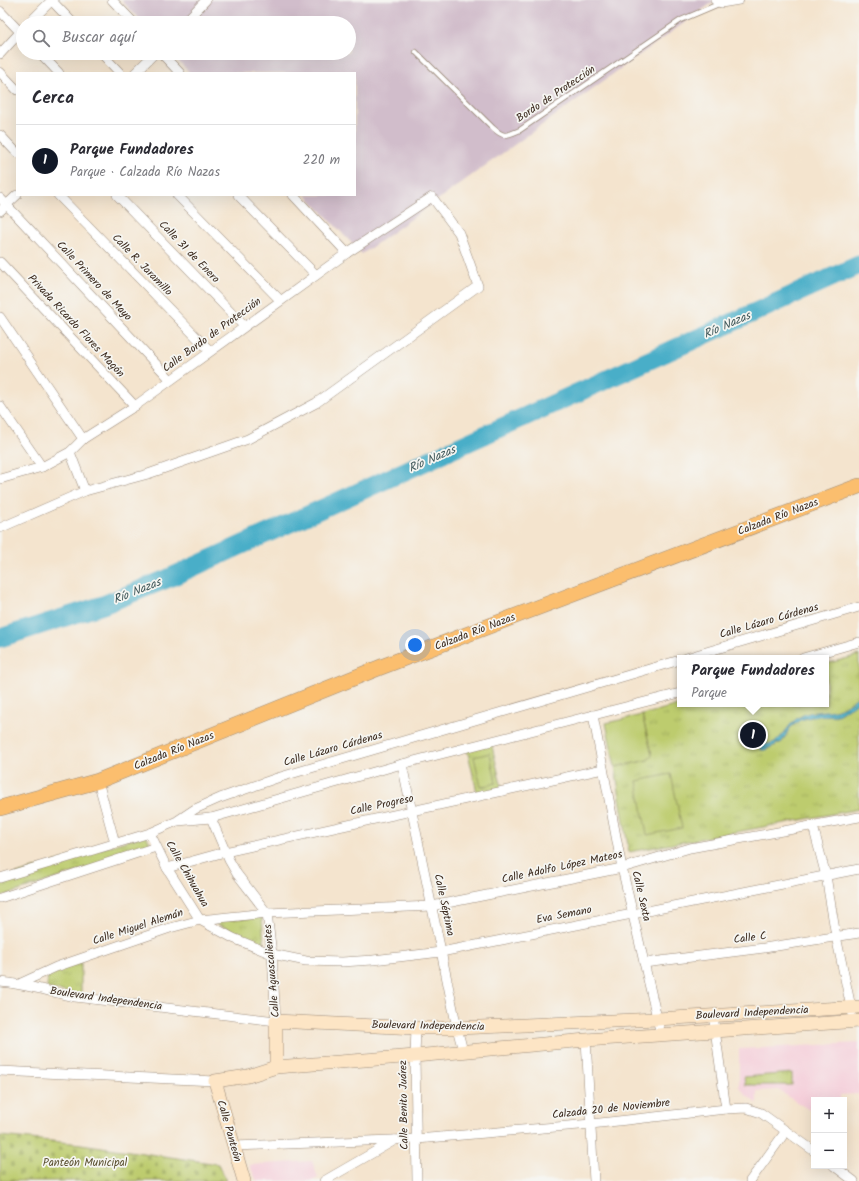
<!DOCTYPE html>
<html lang="es">
<meta charset="utf-8">
<style>
body{margin:0;font-family:Kalam,sans-serif;background:#f7f7f7;color:#2b2b33}
.controls{position:absolute;right:12px;bottom:12px;display:grid;overflow:hidden;border-radius:0px;box-shadow:0 4px 16px #0002}
.controls button{width:36px;height:36px;display:grid;place-items:center;padding:0;border:0;border-bottom:1px solid #e1e1e2;background:#fff;color:#2b2b33;font:20px sans-serif}
.you{position:absolute;left:415px;top:645px;width:14px;height:14px;margin:-10px;border:3px solid #fff;border-radius:50%;background:#1a73e8;box-shadow:0 0 0 6px #1a73e833}
.badge{display:grid;place-items:center;width:26px;height:26px;border-radius:50%;background:#111827;color:#fff;font-size:13px;font-weight:700}
.pin{position:absolute;translate:-50% -50%;border:2px solid #fff;box-shadow:0 1px 4px #0006}
.popup{position:absolute;left:677px;top:655px;width:152px;height:52px;box-sizing:border-box;display:grid;place-content:center;border-radius:0px;background:#fff;filter:drop-shadow(0 1px 3px #0005);font-size:13px;white-space:nowrap;color:#7c7c81}
.popup b{font-size:15px;color:#2b2b33}
.popup::after{content:'';position:absolute;left:50%;top:100%;margin-left:-8px;border:8px solid transparent;border-top-color:#fff}
.list{margin:0;padding:0;list-style:none}
h2{display:flex;justify-content:space-between;align-items:center;height:52px;margin:0;padding:0 16px;font-size:17px}
h2 small{font-size:13px;font-weight:400;color:#7c7c81}
.list li{display:grid;grid-template-columns:26px 1fr auto;gap:12px;align-items:center;box-sizing:border-box;height:72px;padding:0 16px;border-top:1px solid #e1e1e2}
.list b{display:block;font-size:15px;white-space:nowrap}
.list p{margin:0;font-size:13px;white-space:nowrap;color:#7c7c81}
.list em{font-size:13px;font-style:normal;color:#7c7c81}
.icon{flex:none;width:22px;height:22px;fill:none;stroke:currentColor;stroke-width:2;stroke-linecap:round;stroke-linejoin:round}
.map{position:relative;flex:none;width:859px;height:1181px;overflow:hidden}
.search{position:absolute;background:#fff;box-shadow:0 4px 16px #0002;left:16px;top:16px;width:340px;height:44px;display:flex;align-items:center;gap:10px;box-sizing:border-box;padding:0 14px;border-radius:22px;color:#7c7c81;font-size:15px}
.panel{position:absolute;background:#fff;box-shadow:0 4px 16px #0002;left:16px;top:72px;width:340px;height:124px;border-radius:0px}
.map>svg:first-child{display:block}
.built{fill:#f5cfda}
.industrial{fill:#d1bdcb}
.cemetery{fill:url(#cemetery-stones);stroke:#7c7b46}
.park{fill:url(#park-tufts);stroke:#7c7b46}
.pitch{fill:#bdcc6e;stroke:#7c7b46}
.water{fill:url(#water-rules);stroke:#426c73}
.lines{fill:none;stroke-linecap:round;stroke-linejoin:round}
.river{stroke:#49aec8;stroke-width:19}
.lane-casing{stroke:#988776;stroke-width:6}
.street-casing{stroke:#988776;stroke-width:10}
.secondary-casing{stroke:#988776;stroke-width:14}
.primary-casing{stroke:#988776;stroke-width:16}
.lane{stroke:#fff;stroke-width:4.5}
.street{stroke:#fff;stroke-width:9}
.secondary{stroke:#fde5c5;stroke-width:13}
.primary{stroke:#fbbe6e;stroke-width:15}
.labels{text-anchor:middle;dominant-baseline:central;stroke-width:3.5;stroke-linejoin:round;paint-order:stroke}
.street-label{font-size:11px;fill:#3b2a1e;stroke:#f6f6f2}
.park-label{font-size:11px;fill:#5c5232;stroke:#f6f6f2}
.water-label{font-size:12px;font-style:italic;fill:#40585a;stroke:#f6f6f2}
</style>
<div class="map">
<svg width="859" height="1181" viewBox="0 0 859 1181">
<defs>
<pattern id="cemetery-stones" width="16" height="16" patternUnits="userSpaceOnUse"><rect width="16" height="16" fill="#bdcc6e"/><path d="M2 7V4a2 2 0 0 1 4 0v3zM10 15v-3a2 2 0 0 1 4 0v3z" fill="#a3af5f"/></pattern>
<pattern id="park-tufts" width="24" height="20" patternUnits="userSpaceOnUse"><rect width="24" height="20" fill="#bdcc6e"/><path d="M3 7l-1-3M5 7V3M7 7l1-3M15 17l-1-3M17 17v-4M19 17l1-3" fill="none" stroke="#a3af5f"/></pattern>
<pattern id="water-rules" width="6" height="5" patternUnits="userSpaceOnUse"><rect width="6" height="5" fill="#49aec8"/><path d="M0 2.5h6" fill="none" stroke="#3e8ea2"/></pattern>
</defs>
<rect width="100%" height="100%" fill="#f6f6f2"/>
<filter id="ink" filterUnits="userSpaceOnUse"><feTurbulence type="fractalNoise" baseFrequency=".025" numOctaves="2"/><feDisplacementMap in="SourceGraphic" scale="8" xChannelSelector="R" yChannelSelector="G"/><feConvolveMatrix kernelMatrix="1 2 1 2 8 2 1 2 1" color-interpolation-filters="sRGB"/></filter>
<filter id="wash" filterUnits="userSpaceOnUse"><feTurbulence type="fractalNoise" baseFrequency=".012" numOctaves="4" result="noise"/><feDisplacementMap in="SourceGraphic" scale="16" xChannelSelector="R" yChannelSelector="G"/><feGaussianBlur stdDeviation="0.9" result="paint"/><feColorMatrix in="noise" values="0 0 0 0 0 0 0 0 0 0 0 0 0 0 0 0 0 1.4 0 .05"/><feComposite in="paint" operator="in"/></filter>
<g filter="url(#wash)">
<rect width="100%" height="100%" fill="#f4e4ce"/>
<g class="built">
<polygon points="859,1043 859,1094 840,1095 840,1100 814,1100 814,1113 778,1090 757,1091 757,1104 746,1095 739,1087 739,1049"/>
<polygon points="312,1161 318,1178 312,1181 257,1181 249,1165"/>
</g>
<polygon class="industrial" points="121,0 716,0 362,254 306,195 355,195 355,73 190,73 171,53 349,53 349,23 143,23"/>
<polygon class="cemetery" points="0,1136 81,1144 218,1164 226,1181 0,1181"/>
<g class="park">
<polygon points="859,655 859,809 629,852 615,767 648,760 652,755 642,715 681,704 826,704 826,664"/>
<polygon points="491,742 502,789 478,796 467,749"/>
<polygon points="146,835 152,847 0,897 0,879"/>
<polygon points="262,917 264,944 210,921"/>
<polygon points="81,961 81,995 47,988 48,973"/>
<polygon points="792,1073 792,1085 745,1085 744,1077"/>
</g>
<g class="pitch">
<polygon points="642,715 652,755 648,760 615,767 606,723"/>
<polygon points="490,753 496,783 481,787 474,757"/>
<polygon points="671,774 682,828 647,835 637,781"/>
</g>
<path class="water" d="M859 696V701L838 715 815 716 800 720 790 728 782 742 765 750H761L760 746 762 744C781 747 785 726 798 718 809 710 822 712 834 710 842 709 852 701 859 696Z"/>
<g class="lines">
<polyline class="river" points="0,638 103,605 169,578 859,265"/>
</g>
</g>
<g filter="url(#ink)">
<g class="lines">
<g class="lane-casing">
<path id="lane" d="M416 52 493 128C504 138 506 136 520 130L681 20 721 3"/>
</g>
<g class="street-casing">
<g id="street">
<polyline points="51,0 73,23"/>
<polyline points="112,0 134,23"/>
<polyline points="715,0 721,3 739,0"/>
<polyline points="0,11 23,35"/>
<polyline points="29,23 52,0"/>
<polyline points="184,23 206,0"/>
<polyline points="40,53 59,73"/>
<polyline points="101,53 120,73"/>
<polyline points="161,53 180,73"/>
<polyline points="0,54 23,29"/>
<polyline points="0,72 17,90"/>
<polyline points="135,73 155,53"/>
<polyline points="0,135 17,153"/>
<polyline points="58,195 210,351"/>
<polyline points="117,195 244,326"/>
<polyline points="177,195 280,300"/>
<polyline points="238,195 316,275"/>
<polyline points="293,195 347,253"/>
<polyline points="0,198 170,379"/>
<polyline points="0,211 17,195"/>
<polyline points="0,262 135,406"/>
<polyline points="0,317 83,439"/>
<polyline points="0,406 42,467"/>
<polyline points="70,452 85,491"/>
<polyline points="0,479 42,467 70,452 83,439 135,406 347,253 432,197 459,233 478,286 316,403 248,439 148,474 85,491 0,528"/>
<polyline points="686,658 859,607"/>
<polyline points="803,658 859,642"/>
<polyline points="593,715 622,868 661,1035"/>
<polyline points="402,764 457,1028 463,1051"/>
<polyline points="98,781 115,843"/>
<polyline points="178,821 211,818 402,764 680,693"/>
<polyline points="813,826 826,876 836,936 852,1012"/>
<polyline points="150,833 167,868 200,920 233,938 272,954 306,961 342,962 373,960 441,952 859,869"/>
<polyline points="167,868 225,852 603,769"/>
<polyline points="0,878 150,833 177,821 195,809 220,798 277,778 680,660"/>
<polyline points="0,898 156,847"/>
<polyline points="644,963 764,948 859,933"/>
<path d="M0 982C26 984 50 992 75 997L276 1021 272 954 267 913 237 874 229 860 211 818"/>
<polyline points="21,983 56,967 170,928 200,920 267,913 432,906 622,868 690,848 859,817"/>
<polyline points="713,1015 726,1109"/>
<polyline points="416,1028 415,1056 417,1181"/>
<polyline points="586,1040 594,1181"/>
<polyline points="0,1071 215,1081"/>
<polyline points="233,1146 417,1139 591,1124 726,1109 746,1108 761,1113 814,1151"/>
<polyline points="834,1166 854,1181"/>
<polyline points="324,1181 395,1140"/>
<polyline points="750,1181 786,1131"/>
</g>
</g>
<g class="secondary-casing">
<g id="secondary">
<polyline points="276,1067 276,1021 416,1028 457,1028 657,1019 859,1007"/>
<polyline points="244,1181 215,1081 248,1076 276,1067 415,1056 586,1040 859,1021"/>
</g>
</g>
<g class="primary-casing">
<polyline id="primary" points="0,808 98,781 381,667 859,486"/>
</g>
<use href="#lane" class="lane"/>
<use href="#street" class="street"/>
<use href="#secondary" class="secondary"/>
<use href="#primary" class="primary"/>
</g>
</g>
<g class="labels">
<g class="street-label">
<text transform="translate(556 94) rotate(-34)">Bordo de Protección</text>
<text transform="translate(189 252) rotate(46)">Calle 31 de Enero</text>
<text transform="translate(142 265) rotate(46)">Calle R. Jaramillo</text>
<text transform="translate(94 281) rotate(47)">Calle Primero de Mayo</text>
<text transform="translate(76 326) rotate(47)">Privada Ricardo Flores Magón</text>
<text transform="translate(212 335) rotate(-36)">Calle Bordo de Protección</text>
<text transform="translate(778 517) rotate(-21)">Calzada Río Nazas</text>
<text transform="translate(769 621) rotate(-16)">Calle Lázaro Cárdenas</text>
<text transform="translate(475 632) rotate(-21)">Calzada Río Nazas</text>
<text transform="translate(333 749) rotate(-16)">Calle Lázaro Cárdenas</text>
<text transform="translate(174 751) rotate(-22)">Calzada Río Nazas</text>
<text transform="translate(382 805) rotate(-12)">Calle Progreso</text>
<text transform="translate(562 867) rotate(-12)">Calle Adolfo López Mateos</text>
<text transform="translate(187 874) rotate(60)">Calle Chihuahua</text>
<text transform="translate(641 896) rotate(77)">Calle Sexta</text>
<text transform="translate(444 905) rotate(78)">Calle Séptima</text>
<text transform="translate(564 915) rotate(-11)">Eva Semano</text>
<text transform="translate(138 927) rotate(-18)">Calle Miguel Alemán</text>
<text transform="translate(750 938) rotate(-7)">Calle C</text>
<text transform="translate(272 971) rotate(-95)">Calle Aguascalientes</text>
<text transform="translate(106 999) rotate(8)">Boulevard Independencia</text>
<text transform="translate(752 1013) rotate(-3)">Boulevard Independencia</text>
<text transform="translate(428 1026) rotate(1)">Boulevard Independencia</text>
<text transform="translate(404 1105) rotate(-91)">Calle Benito Juárez</text>
<text transform="translate(611 1109) rotate(-6)">Calzada 20 de Noviembre</text>
<text transform="translate(229 1131) rotate(74)">Calle Panteón</text>
</g>
<g class="park-label">
<text x="85" y="1163">Panteón Municipal</text>
</g>
<g class="water-label">
<text transform="translate(727 325) rotate(-24)">Río Nazas</text>
<text transform="translate(432 459) rotate(-24)">Río Nazas</text>
<text transform="translate(137 591) rotate(-22)">Río Nazas</text>
</g>
</g>
</svg>
<div class="controls">
<button>+</button>
<button>−</button>
</div>
<div class="you"></div>
<div class="pin badge" style="left:753px;top:735px">1</div>
<div class="popup"><b>Parque Fundadores</b>Parque</div>
<div class="search"><svg class="icon" aria-label="search" viewBox="0 0 24 24"><circle cx="10" cy="10" r="6"/><path d="M15 15l6 6"/></svg>Buscar aquí</div>
<section class="panel">
<h2>Cerca<small></small></h2>
<ul class="list">
<li><span class="badge">1</span><div><b>Parque Fundadores</b><p>Parque · Calzada Río Nazas</p></div><em>220 m</em></li>
</ul>
</section>
</div>
